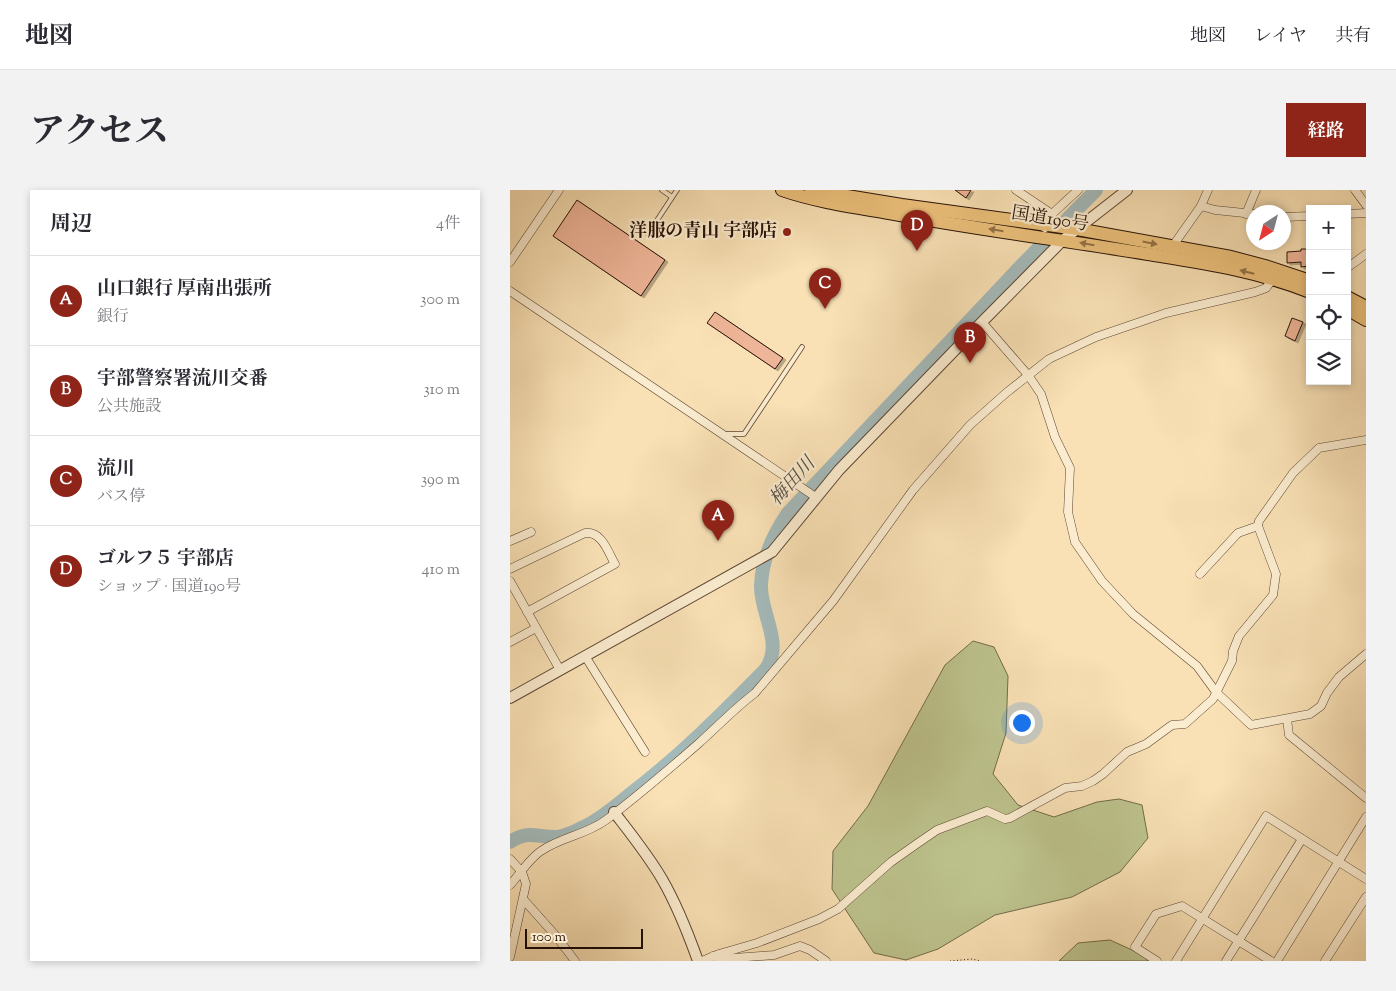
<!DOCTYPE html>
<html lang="ja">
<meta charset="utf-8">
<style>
body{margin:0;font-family:"Sorts Mill Goudy","Noto Serif JP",serif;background:#f2f2f3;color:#2b2b33}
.controls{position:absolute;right:15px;top:15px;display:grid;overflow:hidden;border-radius:0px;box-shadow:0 2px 8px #0003}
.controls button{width:45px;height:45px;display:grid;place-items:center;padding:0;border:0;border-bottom:1px solid #e1e1e2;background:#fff;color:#2b2b33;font:25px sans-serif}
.compass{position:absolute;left:736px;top:15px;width:45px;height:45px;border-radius:50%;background:#fff;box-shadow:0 2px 8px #0003;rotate:216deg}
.scale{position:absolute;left:15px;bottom:12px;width:118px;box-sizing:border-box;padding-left:5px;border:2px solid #281207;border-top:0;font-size:14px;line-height:18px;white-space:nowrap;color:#281207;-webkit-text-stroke:4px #fbeccf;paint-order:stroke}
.you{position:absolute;left:511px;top:532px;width:18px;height:18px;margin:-12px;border:4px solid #fff;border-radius:50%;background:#1a73e8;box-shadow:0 0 0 8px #1a73e833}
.badge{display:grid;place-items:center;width:32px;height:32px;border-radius:50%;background:#8f2418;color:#fff;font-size:16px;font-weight:700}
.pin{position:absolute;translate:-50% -41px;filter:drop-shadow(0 1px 2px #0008)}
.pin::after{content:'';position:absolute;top:26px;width:18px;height:15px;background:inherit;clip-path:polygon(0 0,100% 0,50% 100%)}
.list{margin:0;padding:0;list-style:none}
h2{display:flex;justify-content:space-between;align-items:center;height:65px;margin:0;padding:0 20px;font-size:21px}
h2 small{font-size:16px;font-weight:400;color:#7c7c81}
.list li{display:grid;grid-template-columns:32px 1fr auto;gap:15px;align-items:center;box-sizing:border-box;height:90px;padding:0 20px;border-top:1px solid #e1e1e2}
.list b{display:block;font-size:19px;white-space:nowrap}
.list p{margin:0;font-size:16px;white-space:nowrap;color:#7c7c81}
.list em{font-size:16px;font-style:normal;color:#7c7c81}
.icon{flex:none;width:28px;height:28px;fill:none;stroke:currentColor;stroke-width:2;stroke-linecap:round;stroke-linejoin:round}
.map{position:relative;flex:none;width:856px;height:771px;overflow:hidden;border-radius:0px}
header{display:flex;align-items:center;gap:30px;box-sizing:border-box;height:70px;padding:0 25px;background:#fff;border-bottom:1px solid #e1e1e2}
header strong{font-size:24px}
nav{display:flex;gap:28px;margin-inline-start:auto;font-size:18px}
.intro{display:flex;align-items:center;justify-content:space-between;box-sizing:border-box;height:120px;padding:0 30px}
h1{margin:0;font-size:35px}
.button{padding:12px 22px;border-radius:0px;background:#8f2418;color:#fff;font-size:18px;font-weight:700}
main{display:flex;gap:30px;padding:0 30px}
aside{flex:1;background:#fff;border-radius:0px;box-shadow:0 2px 8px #0003}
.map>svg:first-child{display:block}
.green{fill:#bdc38d;stroke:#726a4a}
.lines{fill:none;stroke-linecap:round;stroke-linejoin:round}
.river{stroke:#a4baba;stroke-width:14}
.building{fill:#efb598;stroke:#281207;filter:url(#shadow)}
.service-casing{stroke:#5c4632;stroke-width:5.5}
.minor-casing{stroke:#5c4632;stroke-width:9}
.tertiary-casing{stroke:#5c4632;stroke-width:12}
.trunk-casing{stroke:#281207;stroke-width:14}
.path{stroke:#281207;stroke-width:1;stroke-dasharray:1 2.5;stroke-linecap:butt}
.service{stroke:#fbeccf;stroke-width:4}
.minor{stroke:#fbeccf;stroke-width:8}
.tertiary{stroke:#fbeccf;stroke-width:10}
.trunk{stroke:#ecc07a;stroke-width:12}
.oneway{fill:#947246}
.poi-dot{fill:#8f2418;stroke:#fbeccf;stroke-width:2}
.labels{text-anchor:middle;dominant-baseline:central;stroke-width:4.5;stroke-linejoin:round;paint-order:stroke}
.street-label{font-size:18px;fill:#281207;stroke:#fbeccf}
.poi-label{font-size:18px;font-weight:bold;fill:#281207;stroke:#fbeccf;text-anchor:end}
.water-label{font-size:19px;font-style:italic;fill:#534d46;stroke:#fbeccf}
</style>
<header>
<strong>地図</strong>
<nav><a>地図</a><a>レイヤ</a><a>共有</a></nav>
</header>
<div class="intro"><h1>アクセス</h1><a class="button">経路</a></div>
<main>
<aside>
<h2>周辺<small>4件</small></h2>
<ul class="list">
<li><span class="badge">A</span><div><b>山口銀行 厚南出張所</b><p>銀行</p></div><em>300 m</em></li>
<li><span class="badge">B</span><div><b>宇部警察署流川交番</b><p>公共施設</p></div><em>310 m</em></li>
<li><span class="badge">C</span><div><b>流川</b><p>バス停</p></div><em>390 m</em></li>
<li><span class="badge">D</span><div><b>ゴルフ５ 宇部店</b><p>ショップ · 国道190号</p></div><em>410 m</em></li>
</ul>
</aside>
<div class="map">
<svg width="856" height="771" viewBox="0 0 856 771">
<defs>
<filter id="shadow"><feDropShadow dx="3" dy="2" stdDeviation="0" flood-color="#0004"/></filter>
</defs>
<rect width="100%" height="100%" fill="#f9e1b5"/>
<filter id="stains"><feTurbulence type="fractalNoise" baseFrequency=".004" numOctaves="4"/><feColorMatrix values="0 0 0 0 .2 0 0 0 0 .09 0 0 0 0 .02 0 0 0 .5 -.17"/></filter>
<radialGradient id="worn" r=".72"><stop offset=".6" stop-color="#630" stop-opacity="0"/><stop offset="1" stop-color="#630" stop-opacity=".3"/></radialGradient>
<g class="green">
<polygon points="463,451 484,457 498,486 496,543 483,584 508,615 544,627 587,612 609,609 632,615 638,648 610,682 562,707 485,725 428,759 396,770 364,763 322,699 323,661 358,616 435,475"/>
<polygon points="600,750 633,765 638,771 549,771 568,753"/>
</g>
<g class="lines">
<path class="river" d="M0 652C20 639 27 648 48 647 57 646 68 640 76 636 91 628 106 616 119 605 169 567 213 523 256 479 274 452 250 424 251 395 252 368 263 345 278 323L511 76 586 0"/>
</g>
<g class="building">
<polygon points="445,0 461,0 456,8"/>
<polygon points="67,10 155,70 131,106 43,46"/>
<polygon points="791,59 797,59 799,76 791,77 791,72 777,73 777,62 791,61"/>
<polygon points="205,122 273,168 265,179 197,133"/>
<polygon points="782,128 793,132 785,151 775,146"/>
</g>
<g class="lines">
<g class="service-casing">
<g id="service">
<polyline points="152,0 162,7"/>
<polyline points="138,44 167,0"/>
<polyline points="215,244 234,244 292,157"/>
</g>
</g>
<g class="minor-casing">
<g id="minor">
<polyline points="506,0 542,24"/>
<polyline points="845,0 856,15"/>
<polyline points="691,16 705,20 744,24"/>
<polyline points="736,24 746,0"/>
<polyline points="837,24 856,23"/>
<polyline points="774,27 800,26"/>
<polyline points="535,38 542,24 568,0"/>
<polyline points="662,57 691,16 698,0"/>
<polyline points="0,72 49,0"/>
<polyline points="837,78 856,64"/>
<polyline points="0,101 307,308"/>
<polyline points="472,132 518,185 531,204 545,247 560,278 558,322 565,352 592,391 623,424 687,476 706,502 741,535 800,524 811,516 817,503 829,487 856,464"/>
<polyline points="0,351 21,342"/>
<path d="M0 379 75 343C92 341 98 362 105 374L17 422"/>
<polyline points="690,384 728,343 748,336"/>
<polyline points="0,391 50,480"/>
<polyline points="0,452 26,438"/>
<polyline points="75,466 135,562"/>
<polyline points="777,529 779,545 856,608"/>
<polyline points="0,669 12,682 16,694 0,767"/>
<path d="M0 695C9 685 20 668 31 661 51 647 76 645 96 630 128 606 158 580 188 554 207 537 224 519 245 503L323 411 403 300 460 235 496 203 539 169 586 147 656 123 745 102 756 98 763 89"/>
<polyline points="13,709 46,746 65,771"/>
<polyline points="203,766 210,769 264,765 290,756 300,760 316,771"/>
<polyline points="192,771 209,764 247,753 309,729 328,719 381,672 408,653 427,640 477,621 495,629 500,628 555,598 572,596 583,591 593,584 617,562 636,554 662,535 675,534 703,509 722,471 723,461 729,446 763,405 766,384 748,336 749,331 783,283 809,258 856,250"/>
<polyline points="647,771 625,757 646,724 672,716 761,771"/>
<polyline points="666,771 756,626 856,689"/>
<polyline points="716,771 792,649"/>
<polyline points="767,771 856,627"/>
<polyline points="815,771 856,707"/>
</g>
</g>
<g class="tertiary-casing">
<g id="tertiary">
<polyline points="0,508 262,362 329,280 472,132 553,50 617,0"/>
<path d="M104 622C121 644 138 665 152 689 167 715 178 743 188 771"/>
</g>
</g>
<g class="trunk-casing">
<g id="trunk">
<path d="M272 0C307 12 344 17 379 23 465 39 552 50 638 64 693 73 748 81 800 102"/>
<polyline points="301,0 392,15 567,39 721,67 755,76 800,91"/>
<polyline points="837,107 856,117"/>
<polyline points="837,119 856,130"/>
</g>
</g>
<polyline class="path" points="440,771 462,769 471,771"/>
<use href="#service" class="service"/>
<use href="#minor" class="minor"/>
<use href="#tertiary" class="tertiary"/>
<use href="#trunk" class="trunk"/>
</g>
<defs><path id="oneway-solid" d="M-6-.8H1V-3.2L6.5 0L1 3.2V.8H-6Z" transform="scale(1.25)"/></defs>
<g class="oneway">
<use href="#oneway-solid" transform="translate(486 40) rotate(-171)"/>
<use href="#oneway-solid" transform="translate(640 53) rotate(11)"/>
<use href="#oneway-solid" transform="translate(577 54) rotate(-170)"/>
<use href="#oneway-solid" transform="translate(737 82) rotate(-166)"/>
</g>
<circle class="poi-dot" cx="277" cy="42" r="5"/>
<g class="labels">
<g class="street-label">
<text transform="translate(540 30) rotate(9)">国道190号</text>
</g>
<g class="poi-label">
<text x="267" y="42">洋服の青山 宇部店</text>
</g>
<g class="water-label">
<text transform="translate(283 292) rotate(-48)">梅田川</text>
</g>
</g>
<rect width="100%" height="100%" filter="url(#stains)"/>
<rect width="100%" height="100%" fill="url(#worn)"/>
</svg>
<div class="controls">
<button>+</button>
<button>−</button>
<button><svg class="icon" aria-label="locate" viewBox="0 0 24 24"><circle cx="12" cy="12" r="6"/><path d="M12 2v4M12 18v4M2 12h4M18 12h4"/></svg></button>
<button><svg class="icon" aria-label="layers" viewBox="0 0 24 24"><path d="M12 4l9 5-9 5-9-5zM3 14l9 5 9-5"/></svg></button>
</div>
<svg class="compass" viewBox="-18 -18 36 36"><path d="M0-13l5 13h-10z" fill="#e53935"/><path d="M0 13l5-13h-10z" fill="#7c7c81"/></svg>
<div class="scale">100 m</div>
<div class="you"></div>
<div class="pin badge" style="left:208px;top:351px">A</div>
<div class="pin badge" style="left:460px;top:173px">B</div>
<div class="pin badge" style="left:315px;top:119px">C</div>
<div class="pin badge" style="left:407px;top:61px">D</div>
</div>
</main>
